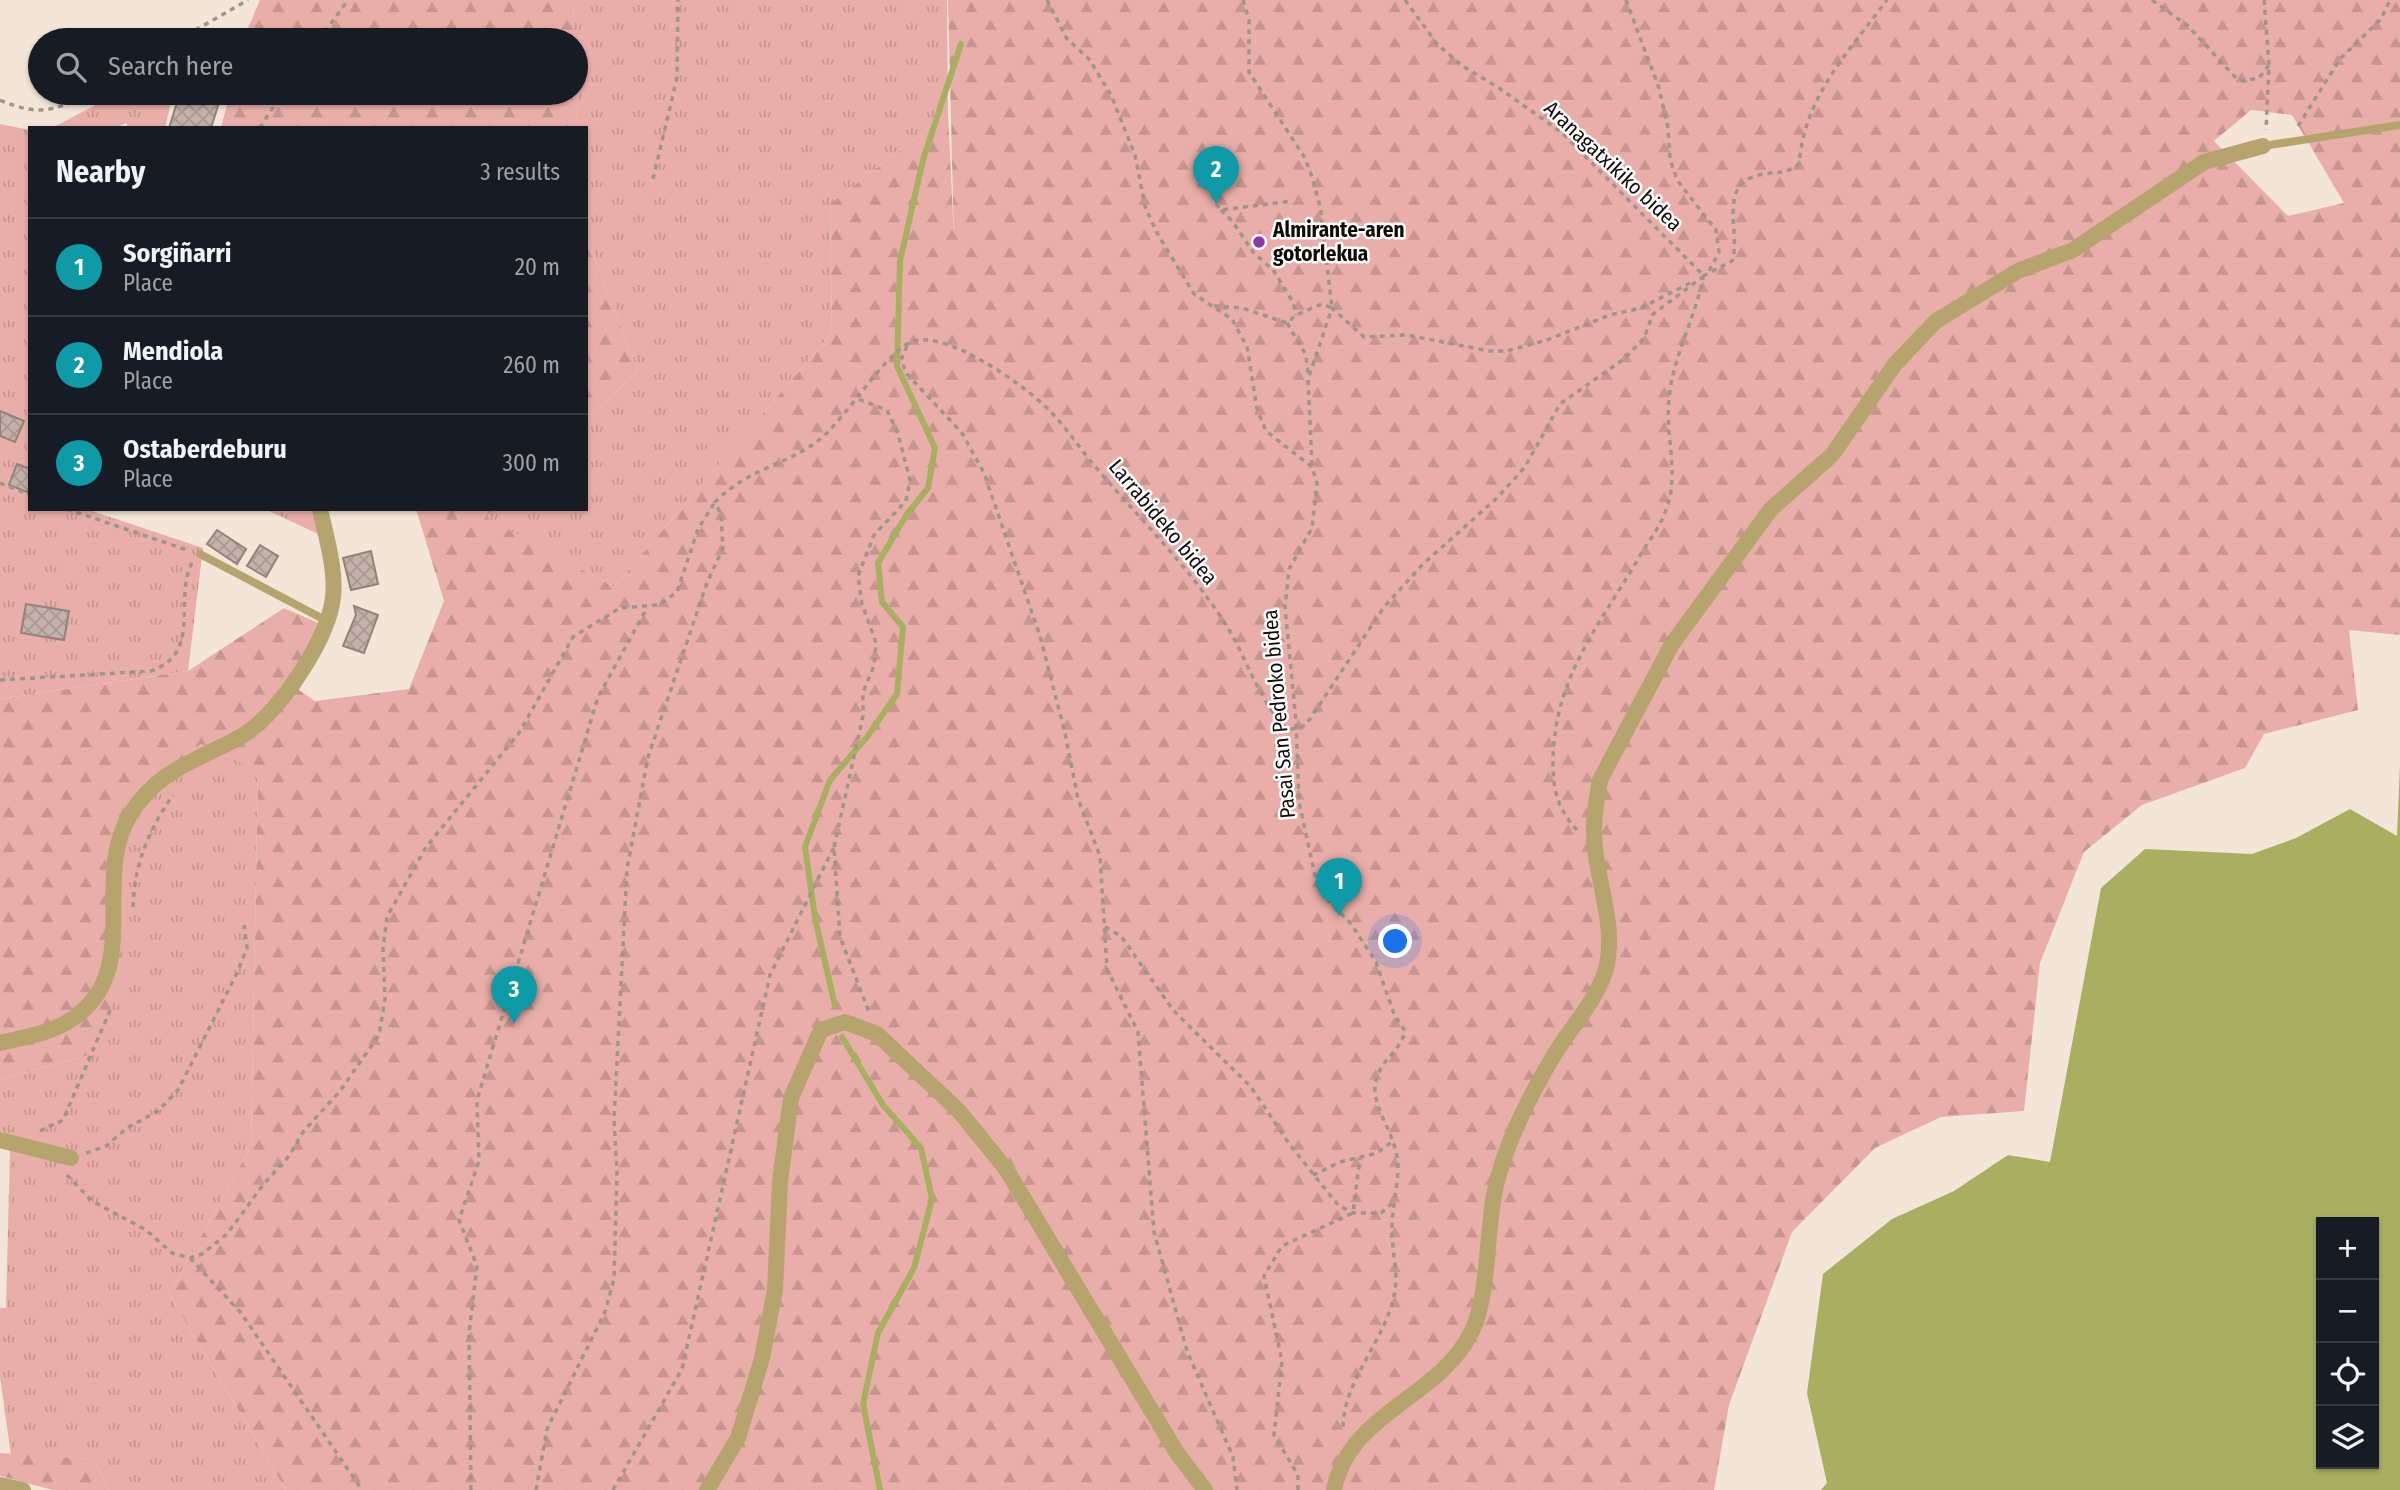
<!DOCTYPE html>
<meta charset="utf-8">
<style>
body{margin:0;font-family:"Fira Sans Condensed",sans-serif;background:#20242c;color:#f1f3f6}
.controls{position:absolute;right:21px;bottom:21px;display:grid;overflow:hidden;border-radius:0px;box-shadow:0 2px 5px #0004}
.controls button{width:63px;height:63px;display:grid;place-items:center;padding:0;border:0;border-bottom:2px solid #363941;background:#171b24;color:#f1f3f6;font:35px sans-serif}
.you{position:absolute;left:1396px;top:942px;width:24px;height:24px;margin:-18px;border:5px solid #fff;border-radius:50%;background:#1a73e8;box-shadow:0 0 0 10px #1a73e833}
.badge{display:grid;place-items:center;width:46px;height:46px;border-radius:50%;background:#b45309;color:#fff;font-size:23px;font-weight:700}
.pin{position:absolute;translate:-50% -58px;filter:drop-shadow(0 2px 4px #0008)}
.pin::after{content:'';position:absolute;top:37px;width:24px;height:21px;background:inherit;clip-path:polygon(0 0,100% 0,50% 100%)}
.list{margin:0;padding:0;list-style:none}
h2{display:flex;justify-content:space-between;align-items:center;height:91px;margin:0;padding:0 28px;font-size:30px}
h2 small{font-size:23px;font-weight:400;color:#9ea1a6}
.list li{display:grid;grid-template-columns:46px 1fr auto;gap:21px;align-items:center;box-sizing:border-box;height:98px;padding:0 28px;border-top:2px solid #363941}
.list b{display:block;font-size:26px;white-space:nowrap}
.list p{margin:0;font-size:23px;white-space:nowrap;color:#9ea1a6}
.list em{font-size:23px;font-style:normal;color:#9ea1a6}
.icon{flex:none;width:38px;height:38px;fill:none;stroke:currentColor;stroke-width:2;stroke-linecap:round;stroke-linejoin:round}
.map{position:relative;flex:none;width:2400px;height:1490px;overflow:hidden}
.search{position:absolute;background:#171b24;box-shadow:0 2px 5px #0004;left:28px;top:28px;width:560px;height:77px;display:flex;align-items:center;gap:18px;box-sizing:border-box;padding:0 24px;border-radius:38px;color:#9ea1a6;font-size:26px}
.panel{position:absolute;background:#171b24;box-shadow:0 2px 5px #0004;left:28px;top:126px;width:560px;height:385px;border-radius:0px}
.map>svg:first-child{display:block}
.grass{fill:url(#grass-tufts)}
.forest{fill:url(#forest-firs);fill-rule:evenodd}
.water{fill:#a8af61;fill-rule:evenodd}
.lines{fill:none;stroke-linecap:round;stroke-linejoin:round}
.stream{stroke:#a8af61;stroke-width:6}
.building{fill:url(#building-cross-hatch);stroke:#92827a;stroke-width:2}
.path{stroke:#9f958b;stroke-width:3.5;stroke-dasharray:5 5;stroke-linecap:butt}
.service{stroke:#b6a46f;stroke-width:8}
.minor{stroke:#b6a46f;stroke-width:16}
.poi-dot{fill:#8f39a6;stroke:#fff;stroke-width:2.5}
.labels{text-anchor:middle;dominant-baseline:central;stroke-width:5;stroke-linejoin:round;paint-order:stroke}
.street-label{font-size:21px;fill:#0f0b07;stroke:#fff}
.poi-label{font-size:21px;font-weight:bold;fill:#0f0b07;stroke:#fff;text-anchor:start}
</style>
<div class="map">
<svg width="2400" height="1490" viewBox="0 0 2400 1490">
<defs>
<pattern id="grass-tufts" width="24" height="20" patternUnits="userSpaceOnUse" patternTransform="scale(1.75)"><rect width="24" height="20" fill="#e9aea9"/><path d="M3 7l-1-3M5 7V3M7 7l1-3M15 17l-1-3M17 17v-4M19 17l1-3" fill="none" stroke="#c79490"/></pattern>
<pattern id="forest-firs" width="22" height="20" patternUnits="userSpaceOnUse" patternTransform="scale(1.75)"><rect width="22" height="20" fill="#e9aea9"/><path d="M5 1l3.5 6h-7zM16 11l3.5 6h-7z" fill="#c79490"/></pattern>
<pattern id="building-cross-hatch" width="8" height="8" patternUnits="userSpaceOnUse" patternTransform="scale(1.75)"><rect width="8" height="8" fill="#c4b2aa"/><path d="M0 0l8 8M0 8l8-8" fill="none" stroke="#a79891"/></pattern>
</defs>
<rect width="100%" height="100%" fill="#f3e6d8"/>
<g class="grass">
<polygon points="573,0 947,0 948,113 830,204 832,333 614,587 484,517 493,509 586,509 586,420 638,371 586,236 586,128 578,128"/>
<polygon points="118,93 173,93 165,128 129,128 126,123 116,128 52,128"/>
<polygon points="0,124 30,130 30,509 86,509 203,548 188,671 0,699"/>
<polygon points="265,509 323,509 335,542"/>
<polygon points="201,744 258,770 251,1147 169,1294 286,1490 108,1490 94,1459 11,1455 0,1377 0,1308 6,1308 10,1149 0,1147 0,1079 86,1056 118,825 156,775"/>
</g>
<g class="forest">
<polygon points="260,0 573,0 575,40 243,40"/>
<path d="M948 0H2400V635L2349 630 2358 710 2264 734 2245 768 2142 805 2084 852 2040 963 2024 1111 1941 1117 1875 1148 1792 1232 1729 1405 1714 1490H286L169 1294 251 1147 258 771 201 744 156 776 118 825 123 979 86 1056 0 1079V699L188 671 284 608 332 629 299 690 315 701 409 689 444 601 416 509H493L485 517 614 587 832 333 830 204 948 113 954 238ZM2251 110 2292 115 2344 203 2288 216 2214 141Z"/>
<polygon points="576,72 578,128 221,128 230,93 576,93"/>
<polygon points="586,236 638,371 586,420"/>
<polygon points="0,1453 94,1459 108,1490 53,1490 0,1476"/>
</g>
<path class="water" d="M2400 765V1490H1821L1827 1483 1807 1393 1823 1274 1892 1219 1954 1191 2008 1155 2050 1162 2101 888 2145 849 2252 854 2296 838 2350 809 2397 836ZM2321 1222H2374V1464H2321Z"/>
<g class="lines">
<g class="stream">
<polyline points="835,1006 815,918 805,847 830,780 867,737 897,694 903,627 882,602 878,563 907,514 928,488 935,448 897,366 900,261 923,160 961,44"/>
<polyline points="842,1037 883,1105 921,1148 932,1199 914,1268 878,1333 863,1404 880,1490"/>
</g>
</g>
<g class="building">
<polygon points="180,93 222,93 211,128 169,128"/>
<polygon points="0,411 24,421 15,442 0,436"/>
<polygon points="17,464 30,469 30,493 9,485"/>
<polygon points="217,530 246,549 237,564 207,544"/>
<polygon points="260,545 278,556 266,577 247,566"/>
<polygon points="371,551 378,584 351,590 343,558"/>
<polygon points="26,604 69,611 64,640 21,633"/>
<polygon points="354,606 378,615 364,653 343,646 356,615"/>
</g>
<g class="lines">
<g class="path">
<path d="M1047 0 1067 39 1089 59 1111 95 1135 155 1145 206 1157 233 1194 294 1232 319 1247 347 1257 409 1266 431 1312 467 1317 483 1312 528 1289 569 1285 607 1296 721 1299 802 1316 880 1326 898 1351 924 1376 962 1394 1014 1405 1031C1401 1051 1380 1060 1376 1081 1370 1103 1392 1130 1396 1152 1402 1177 1391 1206 1392 1232 1392 1251 1398 1272 1395 1291 1387 1340 1342 1380 1343 1430"/>
<polyline points="1405,0 1437,44 1461,65 1499,88 1561,132 1704,276"/>
<polyline points="1626,0 1659,88 1668,128 1670,159 1677,180 1716,230 1719,252 1708,273"/>
<polyline points="2152,0 2188,26 2236,78 2244,81 2259,78 2269,65"/>
<polyline points="2264,0 2269,65 2266,130"/>
<polyline points="178,40 248,0"/>
<polyline points="319,40 348,0"/>
<path d="M0 100C37 116 54 112 88 93"/>
<polyline points="2298,126 2340,59 2381,19 2390,0"/>
<polyline points="260,128 282,93"/>
<polyline points="653,179 677,78 678,0"/>
<polyline points="1216,204 1221,210 1292,201"/>
<polyline points="1221,210 1233,222 1253,252 1273,270 1293,302 1296,315"/>
<path d="M1703 276 1732 261C1741 235 1719 189 1753 177 1771 170 1782 177 1799 164 1805 95 1848 53 1887 0"/>
<polyline points="1214,306 1242,308 1287,323 1296,315 1322,304 1332,308 1320,206 1312,177 1305,158 1249,72 1249,20 1243,0"/>
<polyline points="1287,323 1306,355 1308,375"/>
<polyline points="907,346 901,360 907,374 962,433 984,473 1040,636 1065,733 1078,799 1100,856 1107,969 1138,1032 1154,1232 1187,1351 1233,1457 1237,1490"/>
<polyline points="1312,465 1308,379 1332,308 1364,337 1407,335 1489,351 1507,351 1547,340 1610,315 1641,308 1690,283"/>
<polyline points="0,483 30,495"/>
<polyline points="67,509 187,550"/>
<path d="M0 680 151 671C203 653 173 599 192 563"/>
<path d="M1577 830C1558 810 1553 790 1553 763 1553 681 1597 628 1637 561 1646 544 1660 528 1666 510 1680 474 1665 437 1669 400 1672 358 1695 319 1703 278"/>
<polyline points="834,847 863,716 863,692 874,666 876,643 862,604 858,576 874,535 906,501 910,480 898,434 887,410 858,399"/>
<path d="M133 907C134 865 149 829 173 795"/>
<polyline points="1105,927 1121,936 1173,1010 1251,1087 1290,1145 1338,1205 1353,1213 1381,1213 1394,1202"/>
<polyline points="40,1131 63,1120 112,1006"/>
<polyline points="86,1153 106,1146 127,1128 158,1111 178,1090 237,973 247,948 244,925"/>
<polyline points="67,1175 92,1201 146,1230 172,1253 190,1258 202,1254 227,1234 263,1185 289,1156 303,1132 340,1091 379,1035 385,999 383,948 387,917 426,847 519,733 573,637 620,608 658,605 677,592 698,529 715,502"/>
<polyline points="1313,1175 1340,1162 1377,1153 1392,1142"/>
<polyline points="190,1258 241,1313 362,1490"/>
<polyline points="471,1490 469,1333 477,1266 459,1220 479,1161 477,1100 598,697 647,608"/>
<path d="M536 1490 547 1429 605 1312 614 1279 617 1172 614 1119 627 869 648 757 707 583 723 548 721 515 715 502C750 467 786 466 819 440 846 419 888 348 914 341 948 331 1024 385 1048 409 1066 427 1081 450 1098 470 1142 521 1190 568 1226 625 1247 658 1260 704 1288 730L1306 725 1384 607 1423 564 1496 499 1525 467 1560 404 1624 359 1644 338 1653 314 1704 276"/>
<polyline points="613,1490 682,1369 770,975 834,847 840,937 869,1012"/>
<polyline points="1298,1490 1298,1475 1274,1435 1282,1361 1264,1276 1282,1246 1353,1213 1360,1158"/>
</g>
<g class="service">
<polyline points="2263,146 2400,125"/>
<polyline points="200,554 325,620"/>
</g>
<g class="minor">
<path d="M0 1043C25 1037 54 1033 75 1017 143 968 91 879 130 815 158 769 197 761 240 737 277 716 324 645 332 604 338 575 326 537 320 509"/>
<polyline points="0,1140 71,1158"/>
<polyline points="0,1485 23,1490"/>
<polyline points="707,1490 738,1438 762,1358 775,1290 780,1182 791,1098 821,1030 845,1022 877,1034 959,1111 1006,1169 1177,1453 1205,1490"/>
<path d="M1334 1490C1349 1412 1440 1398 1472 1331 1491 1292 1485 1219 1499 1174 1511 1132 1532 1092 1554 1055 1571 1027 1597 1000 1606 969 1616 929 1599 887 1595 848 1592 826 1596 802 1600 780L1672 644 1771 509 1832 455 1895 364 1936 321 2018 271 2073 250 2204 162 2263 146"/>
</g>
</g>
<circle class="poi-dot" cx="1259" cy="242" r="7"/>
<g class="labels">
<g class="street-label">
<text transform="translate(1613 166) rotate(43)">Aranagatxikiko bidea</text>
<text transform="translate(1163 522) rotate(50)">Larrabideko bidea</text>
<text transform="translate(1279 714) rotate(-95)">Pasai San Pedroko bidea</text>
</g>
<g class="poi-label">
<text x="1273" y="230">Almirante-aren<tspan x="1273" dy="24">gotorlekua</tspan></text>
</g>
</g>
</svg>
<div class="controls">
<button>+</button>
<button>−</button>
<button><svg class="icon" aria-label="locate" viewBox="0 0 24 24"><circle cx="12" cy="12" r="6"/><path d="M12 2v4M12 18v4M2 12h4M18 12h4"/></svg></button>
<button><svg class="icon" aria-label="layers" viewBox="0 0 24 24"><path d="M12 4l9 5-9 5-9-5zM3 14l9 5 9-5"/></svg></button>
</div>
<div class="you"></div>
<div class="pin badge" style="left:1339px;top:916px;background:#0f9aa8">1</div>
<div class="pin badge" style="left:1216px;top:204px;background:#0f9aa8">2</div>
<div class="pin badge" style="left:514px;top:1024px;background:#0f9aa8">3</div>
<div class="search"><svg class="icon" aria-label="search" viewBox="0 0 24 24"><circle cx="10" cy="10" r="6"/><path d="M15 15l6 6"/></svg>Search here</div>
<section class="panel">
<h2>Nearby<small>3 results</small></h2>
<ul class="list">
<li><span class="badge" style="background:#0f9aa8">1</span><div><b>Sorgiñarri</b><p>Place</p></div><em>20 m</em></li>
<li><span class="badge" style="background:#0f9aa8">2</span><div><b>Mendiola</b><p>Place</p></div><em>260 m</em></li>
<li><span class="badge" style="background:#0f9aa8">3</span><div><b>Ostaberdeburu</b><p>Place</p></div><em>300 m</em></li>
</ul>
</section>
</div>
